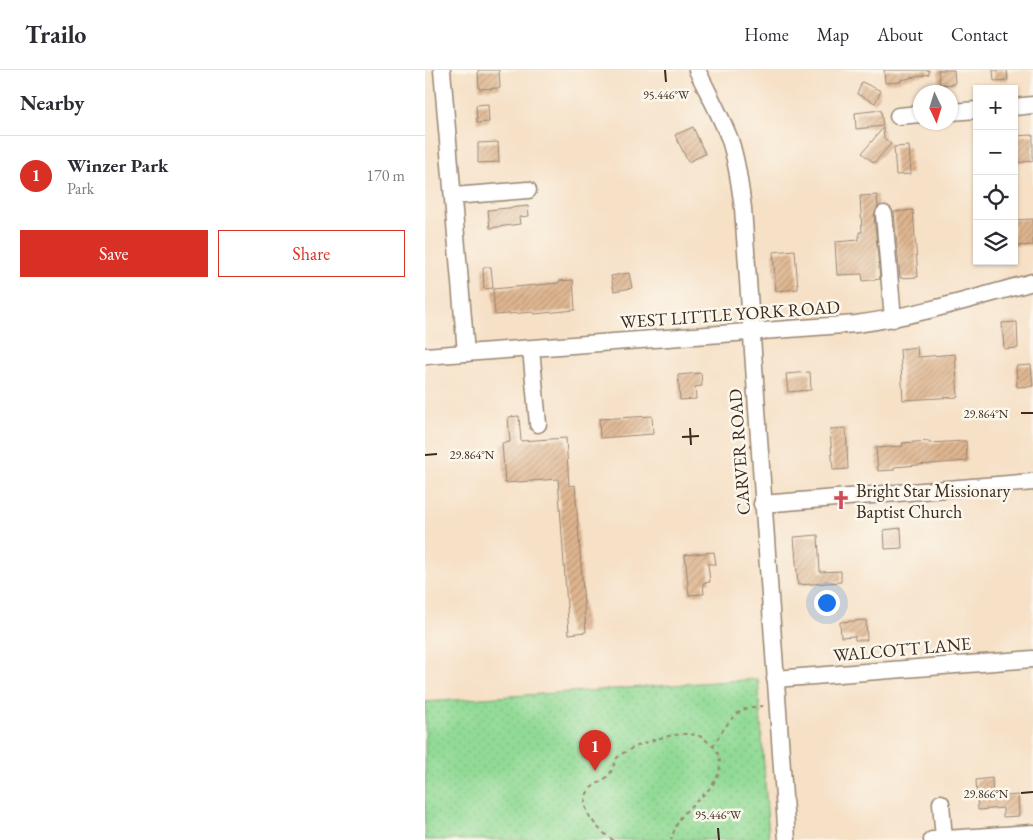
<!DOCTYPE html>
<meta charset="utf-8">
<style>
body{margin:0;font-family:"EB Garamond",serif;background:#f7f7f7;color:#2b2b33}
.controls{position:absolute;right:15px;top:15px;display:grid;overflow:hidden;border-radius:0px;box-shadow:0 1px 4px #0004}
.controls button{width:45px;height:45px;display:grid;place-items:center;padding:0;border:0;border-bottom:1px solid #e1e1e2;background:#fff;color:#2b2b33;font:25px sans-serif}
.compass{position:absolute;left:488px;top:15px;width:45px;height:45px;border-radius:50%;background:#fff;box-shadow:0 1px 4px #0004;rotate:176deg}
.you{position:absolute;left:401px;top:532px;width:18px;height:18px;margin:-12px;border:4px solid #fff;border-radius:50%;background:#1a73e8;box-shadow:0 0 0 8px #1a73e833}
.badge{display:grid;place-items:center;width:32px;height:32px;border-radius:50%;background:#d93025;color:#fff;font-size:16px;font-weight:700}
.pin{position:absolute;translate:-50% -41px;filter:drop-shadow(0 1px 2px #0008)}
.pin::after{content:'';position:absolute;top:26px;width:18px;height:15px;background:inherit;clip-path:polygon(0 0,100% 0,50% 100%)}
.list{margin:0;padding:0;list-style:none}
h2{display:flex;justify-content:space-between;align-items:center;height:65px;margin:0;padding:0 20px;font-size:21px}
h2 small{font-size:16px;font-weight:400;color:#7c7c81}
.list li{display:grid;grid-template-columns:32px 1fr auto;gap:15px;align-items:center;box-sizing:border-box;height:80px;padding:0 20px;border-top:1px solid #e1e1e2}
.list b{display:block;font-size:19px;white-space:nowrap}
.list p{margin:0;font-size:16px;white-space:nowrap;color:#7c7c81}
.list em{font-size:16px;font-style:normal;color:#7c7c81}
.actions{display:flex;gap:10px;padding:15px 20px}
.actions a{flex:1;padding:11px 0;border:1px solid #d93025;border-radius:0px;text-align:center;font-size:18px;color:#d93025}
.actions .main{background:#d93025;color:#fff}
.icon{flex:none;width:28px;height:28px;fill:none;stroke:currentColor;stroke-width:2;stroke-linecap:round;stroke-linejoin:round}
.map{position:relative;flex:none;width:608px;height:770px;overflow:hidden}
header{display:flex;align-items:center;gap:30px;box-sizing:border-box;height:70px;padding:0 25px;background:#fff;border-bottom:1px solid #e1e1e2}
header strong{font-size:24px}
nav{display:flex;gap:28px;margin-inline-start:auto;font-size:18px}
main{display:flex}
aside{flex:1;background:#fff}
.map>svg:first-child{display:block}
.park{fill:url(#park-dots);stroke:#66825a}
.building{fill:url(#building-hatch)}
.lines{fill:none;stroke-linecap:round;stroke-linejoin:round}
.minor-casing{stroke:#988572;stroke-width:19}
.path{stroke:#988572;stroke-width:2;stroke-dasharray:4 4;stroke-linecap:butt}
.minor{stroke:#fff;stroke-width:16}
.ticks{fill:none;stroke:#3b2a1e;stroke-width:2}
.labels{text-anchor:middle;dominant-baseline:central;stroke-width:5;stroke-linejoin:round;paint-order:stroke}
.street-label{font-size:18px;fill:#3b2a1e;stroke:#fbf7ec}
.poi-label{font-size:18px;fill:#3b2a1e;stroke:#fbf7ec;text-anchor:start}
.ticks-label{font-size:12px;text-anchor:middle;fill:#3b2a1e;stroke:#fbf7ec;stroke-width:5;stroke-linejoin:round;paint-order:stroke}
</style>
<header>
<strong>Trailo</strong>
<nav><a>Home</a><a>Map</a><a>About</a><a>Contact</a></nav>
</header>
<main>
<aside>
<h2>Nearby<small></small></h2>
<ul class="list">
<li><span class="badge">1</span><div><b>Winzer Park</b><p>Park</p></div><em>170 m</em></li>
</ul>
<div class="actions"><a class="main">Save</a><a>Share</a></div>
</aside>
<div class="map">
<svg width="608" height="770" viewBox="0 0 608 770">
<defs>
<pattern id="park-dots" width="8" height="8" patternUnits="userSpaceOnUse" patternTransform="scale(1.25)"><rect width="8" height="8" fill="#91da95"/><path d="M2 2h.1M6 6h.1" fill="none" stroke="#7ebb80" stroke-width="1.8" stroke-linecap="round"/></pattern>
<pattern id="building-hatch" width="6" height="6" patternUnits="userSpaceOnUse" patternTransform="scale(1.25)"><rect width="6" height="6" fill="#dfb690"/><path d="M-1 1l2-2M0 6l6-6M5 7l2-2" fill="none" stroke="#b69475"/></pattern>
</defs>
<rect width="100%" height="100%" fill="#fbf7ec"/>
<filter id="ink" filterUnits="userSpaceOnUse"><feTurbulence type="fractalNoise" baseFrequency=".02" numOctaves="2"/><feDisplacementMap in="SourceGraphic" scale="10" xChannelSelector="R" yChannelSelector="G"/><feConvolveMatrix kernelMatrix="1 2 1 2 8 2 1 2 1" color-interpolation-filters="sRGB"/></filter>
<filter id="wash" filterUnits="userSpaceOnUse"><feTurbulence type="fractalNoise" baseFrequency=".0096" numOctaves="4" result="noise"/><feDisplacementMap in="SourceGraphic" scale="20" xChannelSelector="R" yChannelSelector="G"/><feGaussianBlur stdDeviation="1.12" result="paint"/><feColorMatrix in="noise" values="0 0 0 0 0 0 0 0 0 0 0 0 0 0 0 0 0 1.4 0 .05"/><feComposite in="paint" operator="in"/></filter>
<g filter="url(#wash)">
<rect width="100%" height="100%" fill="#f6e0c6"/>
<polygon class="park" points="333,609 344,770 0,770 0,632"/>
<g id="blocks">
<g class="building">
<polygon points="53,0 74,0 75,18 54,19"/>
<polygon points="459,0 504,0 504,4 476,10 476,12 460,13"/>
<polygon points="513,0 529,0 530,14 515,15"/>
<polygon points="568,0 582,0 583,10 569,11"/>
<polygon points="437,12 456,21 450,33 432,24"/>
<polygon points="63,34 64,52 52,53 51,35"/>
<polygon points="456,40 458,56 431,59 430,43"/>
<polygon points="268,57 280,84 263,92 250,65"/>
<polygon points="458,58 459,68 466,74 449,93 437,83"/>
<polygon points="608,65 608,91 589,93 589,66"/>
<polygon points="73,72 74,92 53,93 53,73"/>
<polygon points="484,76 486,104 471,105 469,77"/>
<polygon points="452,125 453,137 449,145 455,209 438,211 437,204 412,205 410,172 434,170 434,162 437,162 435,126"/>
<polygon points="103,136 104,146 94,147 95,154 65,158 63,140"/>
<polygon points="488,140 493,207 475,208 469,142"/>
<polygon points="608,149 608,175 589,176 589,150"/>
<polygon points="370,180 373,219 351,221 348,182"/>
<polygon points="58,197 66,197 68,218 59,219"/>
<polygon points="204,203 207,218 189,221 186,206"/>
<polygon points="148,210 150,240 109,244 109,242 70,245 68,219 134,213 134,211"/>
<polygon points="592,252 593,278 579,279 577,253"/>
<polygon points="492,277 493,287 530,284 533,327 478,330 475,279"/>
<polygon points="606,295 608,316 592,317 591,296"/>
<polygon points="385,302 386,320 363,322 361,304"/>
<polygon points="276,303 277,316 270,317 271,329 255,330 253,305"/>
<polygon points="94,346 96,371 141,368 144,416 150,415 161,562 144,564 133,409 80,413 77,373 85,372 83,347"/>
<polygon points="227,346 228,364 175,368 174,349"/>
<polygon points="421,358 423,399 408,400 405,359"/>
<polygon points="504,371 504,373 541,371 542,391 469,397 469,400 453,401 451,378 478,376 477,373"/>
<polygon points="476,458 477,478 460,479 459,460"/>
<polygon points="393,465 395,502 416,501 416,512 373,515 369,467"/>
<polygon points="289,482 291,494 283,494 285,512 278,513 279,524 264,525 260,485"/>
<polygon points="441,550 442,570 430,570 430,566 416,567 415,552"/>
<polygon points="567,708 568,727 593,725 594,746 578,747 578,738 553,740 551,710"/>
</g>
</g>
</g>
<g filter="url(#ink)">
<use href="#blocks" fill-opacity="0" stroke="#988572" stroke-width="1"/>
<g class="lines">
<g class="minor-casing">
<g id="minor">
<polyline points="17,0 41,283"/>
<path d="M272 0C283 23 296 46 305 70 312 92 315 115 318 138L362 770"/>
<polyline points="589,37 608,35"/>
<polyline points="526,42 552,40"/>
<polyline points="473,46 496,44"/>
<polyline points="28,126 103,120"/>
<polyline points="459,144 468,249"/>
<polyline points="106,279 113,354"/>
<path d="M0 286 431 254C491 246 549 228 608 212"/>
<polyline points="337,434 608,412"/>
<polyline points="350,609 608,589"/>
<polyline points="516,733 519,769"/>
<polyline points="507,770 608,763"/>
</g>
</g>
<g class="path">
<path d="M288 676C296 664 306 644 320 639 326 637 334 636 340 636"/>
<path d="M188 770C173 760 149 736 166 718 172 713 180 710 184 705 189 699 189 689 195 685 212 674 251 660 271 665 276 666 280 669 284 673 292 678 295 686 295 695 294 718 269 730 257 746 251 753 249 762 246 770"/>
</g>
<use href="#minor" class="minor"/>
</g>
</g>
<path class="ticks" d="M240 0 241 12M596 343H608M265 358 266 375M257 367 274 366M0 385 12 384M596 723 608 722M293 758 294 770"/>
<defs>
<g id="church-bare" transform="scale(1.5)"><path d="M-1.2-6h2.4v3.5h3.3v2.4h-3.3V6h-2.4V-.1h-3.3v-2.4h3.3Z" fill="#d1495b" stroke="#fbf7ec" stroke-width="2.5" paint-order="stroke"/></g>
</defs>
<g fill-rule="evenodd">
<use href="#church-bare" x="416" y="430"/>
</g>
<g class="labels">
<g class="street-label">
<text transform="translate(305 244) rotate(-4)">WEST LITTLE YORK ROAD</text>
<text transform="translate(314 382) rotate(-94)">CARVER ROAD</text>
<text transform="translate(477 579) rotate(-5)">WALCOTT LANE</text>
</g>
<g class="poi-label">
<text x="431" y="420">Bright Star Missionary<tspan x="431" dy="21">Baptist Church</tspan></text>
</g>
</g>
<g class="ticks-label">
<text x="241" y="29">95.446°W</text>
<text x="561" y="348">29.864°N</text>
<text x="47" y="389">29.864°N</text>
<text x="561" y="728">29.866°N</text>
<text x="293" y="749">95.446°W</text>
</g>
</svg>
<div class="controls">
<button>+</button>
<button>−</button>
<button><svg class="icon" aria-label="locate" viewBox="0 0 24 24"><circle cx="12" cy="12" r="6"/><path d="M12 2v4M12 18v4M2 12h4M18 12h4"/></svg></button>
<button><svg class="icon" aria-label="layers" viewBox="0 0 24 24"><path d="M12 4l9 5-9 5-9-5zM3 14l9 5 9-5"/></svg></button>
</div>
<svg class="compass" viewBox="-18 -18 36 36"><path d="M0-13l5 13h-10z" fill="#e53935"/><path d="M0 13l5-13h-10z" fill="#7c7c81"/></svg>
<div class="you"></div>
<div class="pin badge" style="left:170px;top:701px">1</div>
</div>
</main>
